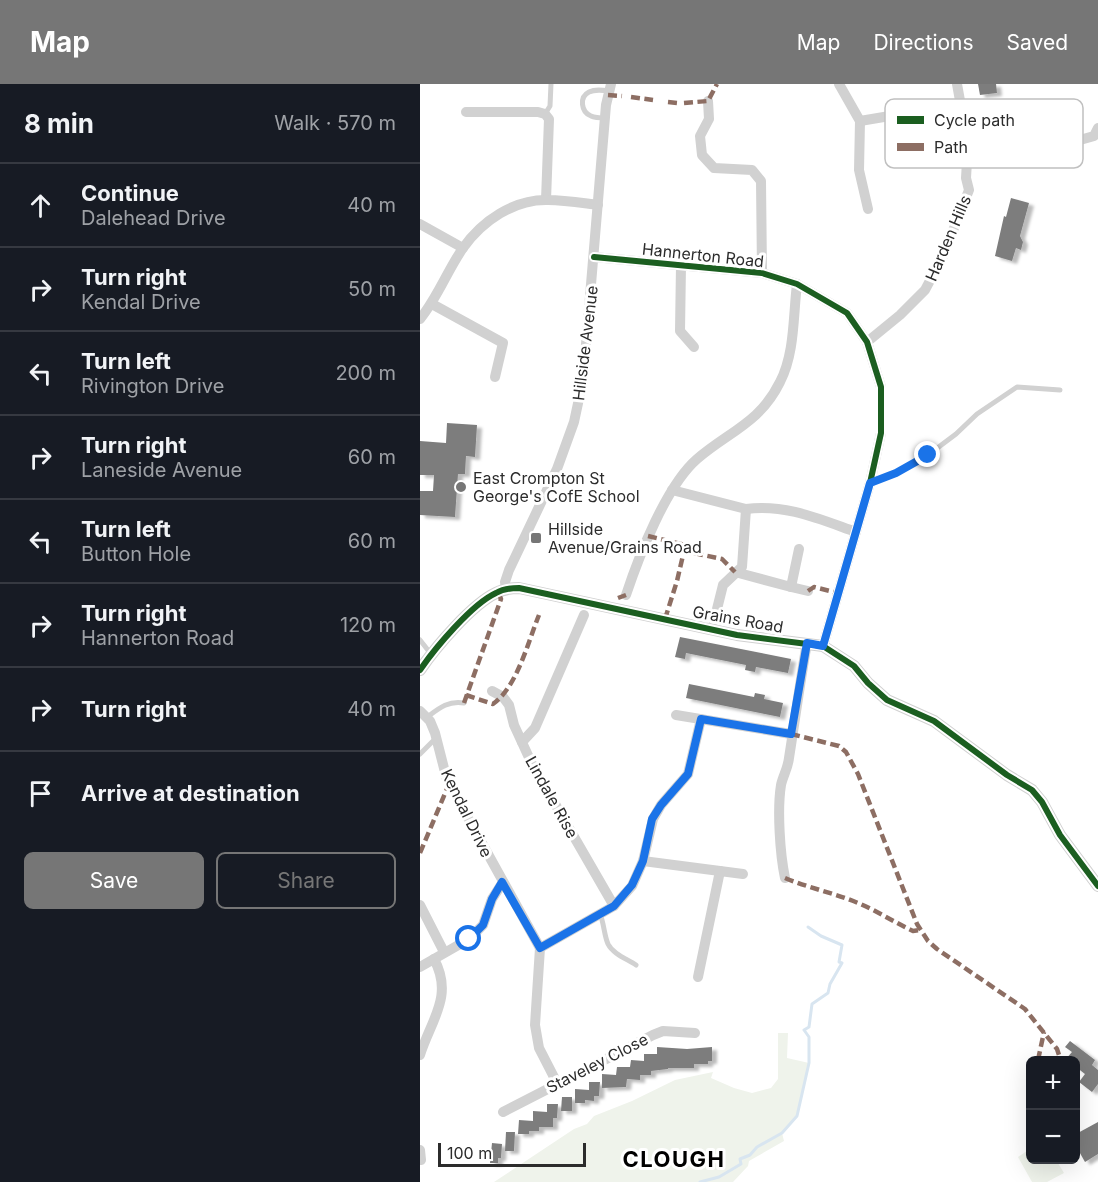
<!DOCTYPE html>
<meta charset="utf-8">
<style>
body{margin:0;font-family:Inter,sans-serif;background:#242831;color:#f1f3f6}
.controls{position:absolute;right:18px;bottom:18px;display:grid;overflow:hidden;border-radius:9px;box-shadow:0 6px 24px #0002}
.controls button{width:54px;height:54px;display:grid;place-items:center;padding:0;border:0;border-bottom:2px solid #363941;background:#171b24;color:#f1f3f6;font:30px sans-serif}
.scale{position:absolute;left:18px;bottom:15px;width:148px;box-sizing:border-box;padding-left:6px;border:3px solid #2c2c2c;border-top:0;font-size:16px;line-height:21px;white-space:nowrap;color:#2c2c2c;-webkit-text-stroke:4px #fff;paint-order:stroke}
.stop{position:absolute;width:18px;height:18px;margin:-14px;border:4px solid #1a73e8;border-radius:50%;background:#fff}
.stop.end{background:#1a73e8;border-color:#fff;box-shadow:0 2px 6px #0008}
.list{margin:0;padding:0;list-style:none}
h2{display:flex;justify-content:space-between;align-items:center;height:78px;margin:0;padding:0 24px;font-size:26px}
h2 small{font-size:20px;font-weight:400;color:#9ea1a6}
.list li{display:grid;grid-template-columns:39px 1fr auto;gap:18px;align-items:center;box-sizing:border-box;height:84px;padding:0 24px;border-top:2px solid #363941}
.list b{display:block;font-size:22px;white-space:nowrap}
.list p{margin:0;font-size:20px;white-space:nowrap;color:#9ea1a6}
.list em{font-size:20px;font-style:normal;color:#9ea1a6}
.actions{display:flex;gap:12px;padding:18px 24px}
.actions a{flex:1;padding:14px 0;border:2px solid #767676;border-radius:9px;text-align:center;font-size:21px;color:#767676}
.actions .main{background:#767676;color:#fff}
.icon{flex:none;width:33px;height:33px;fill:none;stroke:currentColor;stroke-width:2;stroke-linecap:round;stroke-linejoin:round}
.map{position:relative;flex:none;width:678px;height:1098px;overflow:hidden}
header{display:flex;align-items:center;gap:36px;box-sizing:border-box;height:84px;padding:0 30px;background:#767676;color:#fff}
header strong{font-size:28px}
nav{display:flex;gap:33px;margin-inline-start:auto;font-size:21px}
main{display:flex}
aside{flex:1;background:#171b24}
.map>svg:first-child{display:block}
.green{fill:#eff3eb}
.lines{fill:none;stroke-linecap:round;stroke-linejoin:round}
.stream{stroke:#d8e5f0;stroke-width:3}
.building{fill:#7d7d7d;filter:url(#shadow)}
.service{stroke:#d1d1d1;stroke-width:5}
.minor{stroke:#d1d1d1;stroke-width:10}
.tertiary{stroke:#d1d1d1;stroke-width:12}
.quiet{stroke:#8d6e63;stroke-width:4.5;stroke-dasharray:9 4.5;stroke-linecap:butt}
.cycleway-casing{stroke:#fff;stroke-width:10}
.cycleway{stroke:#1b5e20;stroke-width:6}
.route{stroke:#1a73e8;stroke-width:8}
.poi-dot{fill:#767676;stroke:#fff;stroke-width:2}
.labels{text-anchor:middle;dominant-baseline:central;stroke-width:6;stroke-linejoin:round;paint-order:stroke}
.street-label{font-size:16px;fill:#2c2c2c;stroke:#fff}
.poi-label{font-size:16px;fill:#2c2c2c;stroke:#fff;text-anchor:start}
.district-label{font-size:22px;font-weight:bold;letter-spacing:1.5px;fill:#000;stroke:#fff}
.key{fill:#fff;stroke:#c0c0c0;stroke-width:1.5}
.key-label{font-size:16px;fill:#2c2c2c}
</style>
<header>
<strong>Map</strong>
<nav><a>Map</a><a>Directions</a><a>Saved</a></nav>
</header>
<main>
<aside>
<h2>8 min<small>Walk · 570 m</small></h2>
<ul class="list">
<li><svg class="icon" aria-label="ahead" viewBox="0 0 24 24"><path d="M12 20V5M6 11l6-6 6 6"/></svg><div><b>Continue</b><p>Dalehead Drive</p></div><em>40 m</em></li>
<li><svg class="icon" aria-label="right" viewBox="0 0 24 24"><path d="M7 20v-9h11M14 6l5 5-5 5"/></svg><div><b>Turn right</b><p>Kendal Drive</p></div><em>50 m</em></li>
<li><svg class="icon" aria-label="left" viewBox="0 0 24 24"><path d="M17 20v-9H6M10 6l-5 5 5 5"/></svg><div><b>Turn left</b><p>Rivington Drive</p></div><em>200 m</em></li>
<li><svg class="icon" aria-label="right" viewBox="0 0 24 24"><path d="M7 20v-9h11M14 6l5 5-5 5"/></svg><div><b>Turn right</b><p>Laneside Avenue</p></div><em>60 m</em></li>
<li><svg class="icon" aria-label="left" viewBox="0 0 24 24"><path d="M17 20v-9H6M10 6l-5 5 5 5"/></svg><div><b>Turn left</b><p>Button Hole</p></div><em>60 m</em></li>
<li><svg class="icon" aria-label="right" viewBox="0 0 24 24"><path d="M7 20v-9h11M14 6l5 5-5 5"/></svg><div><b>Turn right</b><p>Hannerton Road</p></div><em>120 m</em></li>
<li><svg class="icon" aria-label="right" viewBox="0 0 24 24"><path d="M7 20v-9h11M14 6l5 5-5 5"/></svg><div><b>Turn right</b></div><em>40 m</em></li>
<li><svg class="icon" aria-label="arrive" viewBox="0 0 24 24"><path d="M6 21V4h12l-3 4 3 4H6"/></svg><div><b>Arrive at destination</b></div></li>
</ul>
<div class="actions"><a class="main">Save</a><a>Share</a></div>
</aside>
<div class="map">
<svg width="678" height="1098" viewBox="0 0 678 1098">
<defs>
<filter id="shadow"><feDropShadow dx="5" dy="3" stdDeviation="1.5" flood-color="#0004"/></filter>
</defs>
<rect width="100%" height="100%" fill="#fff"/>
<g class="green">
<polygon points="358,949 368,949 367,974 389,979 377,1032 362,1049 364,1057 329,1077 328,1082 313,1098 74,1098 154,1045 167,1040 174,1032 212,1017 255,996 293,988 291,994 314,1004 332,1009 351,1004 358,995"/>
<polygon points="610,1065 610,1076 636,1076 644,1089 627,1098 612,1098 598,1073"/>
</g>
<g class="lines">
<polyline class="stream" points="280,1098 299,1093 321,1080 320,1075 330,1071 337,1063 362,1049 377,1032 389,979 389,953 384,946 389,943 392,920 408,909 410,900 422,879 419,878 422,861 401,852 388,843"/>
</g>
<g class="building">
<polygon points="558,0 576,0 577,9 560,11"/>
<polygon points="591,114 609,119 600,152 603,158 601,166 596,164 592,177 575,172 584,132 586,133"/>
<polygon points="27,339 57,341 55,373 46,372 45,390 38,390 35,433 0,431 0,407 13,407 14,391 0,391 0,357 26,359"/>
<polygon points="260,553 371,575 368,589 336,583 335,588 325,586 326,581 266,569 265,575 255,573"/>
<polygon points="269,600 334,613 335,609 345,611 344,615 363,619 360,633 266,614"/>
<polygon points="650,957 675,976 672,981 678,986 678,1000 672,1008 659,998 665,990 656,983 656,976 645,976 652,968 645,963"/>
<polygon points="237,963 267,965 292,963 292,977 288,977 288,980 274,980 274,984 248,984 248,985 231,987 231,991 220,991 220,996 207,995 206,1003 182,1004 182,990 196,991 197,983 210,983 211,976 224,977 224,970 237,970"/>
<polygon points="169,998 180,998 179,1012 174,1012 174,1017 165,1016 165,1019 155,1019 155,1005 169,1006"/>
<polygon points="142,1013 152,1013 152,1027 141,1027"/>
<polygon points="127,1020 138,1020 137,1034 133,1034 133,1043 119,1043 119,1047 109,1047 109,1050 98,1050 99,1036 113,1037 113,1027 127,1028"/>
<polygon points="678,1038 678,1070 665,1078 656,1062 656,1050"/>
<polygon points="86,1048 95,1048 94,1067 85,1067"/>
<polygon points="72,1059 82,1060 81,1074 78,1074 78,1079 70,1079"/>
</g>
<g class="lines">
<g class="service">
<polyline points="125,30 130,22 131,0"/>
<path d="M186 34C181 34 175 34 171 32 161 28 159 13 169 8 175 5 182 6 189 7"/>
<polyline points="451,399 475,389 508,371 536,350 557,330 597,303 640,306"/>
<polyline points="0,556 11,570"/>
<path d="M6 634C18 625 28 616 44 619"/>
<polyline points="0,670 16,654"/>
<path d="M180 830C184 839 184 851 188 860 193 870 207 875 216 881"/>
</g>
<g class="minor">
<polyline points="419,0 440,37 439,86 448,125"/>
<polyline points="288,17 289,35 280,52 282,71 294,84 332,86 341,97 342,189"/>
<polyline points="46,28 118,28 125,30 129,35 126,116"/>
<polyline points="440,37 541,20"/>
<path d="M548 61C590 61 634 65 674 52L678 44"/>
<polyline points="0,140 43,164"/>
<polyline points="174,173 342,189 377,200 427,229 447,258 461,303 461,349 450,399 403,562"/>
<polyline points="261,181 260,247 274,263"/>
<polyline points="12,220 83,259 75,293"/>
<path d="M0 235C18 213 27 187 43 164 62 137 94 115 128 116 145 116 162 119 178 121"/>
<polyline points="447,258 480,231 505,206 523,172 549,106 546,94 548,61 537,0"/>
<path d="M252 406 326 425C366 420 399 435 436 448"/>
<polyline points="315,488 371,503 379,465"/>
<polyline points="371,503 388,507"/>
<polyline points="86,504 85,498 89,486 137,385 154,338 163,296 186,21 191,0"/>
<path d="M206 511C219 472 246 402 277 375 308 348 340 339 360 298 375 269 373 232 377 200"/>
<polyline points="294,537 303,501 322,483 326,425"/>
<polyline points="72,607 83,613 89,621 94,641 112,680 194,822"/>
<polyline points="0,627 10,637 15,649 27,696 120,864 115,941 119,964 137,999"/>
<polyline points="256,631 371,650"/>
<polyline points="102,658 115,644 164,531"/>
<polyline points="223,777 323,790"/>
<path d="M365 794C360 770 357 726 361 701 363 692 368 684 369 674 375 636 380 598 387 559"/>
<polyline points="0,821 24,868"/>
<polyline points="120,864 194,822 212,802 223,777 233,735 241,721 268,690 281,635"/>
<polyline points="0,883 49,855 63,841 72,815 83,798"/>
<polyline points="278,893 300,787"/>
<path d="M0 971C11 936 34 912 14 875"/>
<polyline points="83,1028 233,951 243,947 275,949"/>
<polyline points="0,1066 1,1076"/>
</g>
<path class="tertiary" d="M0 586C15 564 52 520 76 509 83 505 90 504 99 504L317 551 403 562 434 582 448 599 467 616 514 637 587 691 612 706 622 718 640 751 678 802"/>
<g class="quiet">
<polyline points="188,11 202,12"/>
<polyline points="211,13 233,16"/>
<polyline points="248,18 258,19"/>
<polyline points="264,19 288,17 297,0"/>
<polyline points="228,452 265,461 264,467"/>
<polyline points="388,507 394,503 418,509"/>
<polyline points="198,514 206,511"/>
<polyline points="245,535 257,497 264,467 302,475 315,488"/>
<path d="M46 611 73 620C97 603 108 558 119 531"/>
<polyline points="44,619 81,515 78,508"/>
<polyline points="371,650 419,662 426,668 438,690 497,840 508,857 517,865 605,925 637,965 640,974"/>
<polyline points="0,769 29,700"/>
<path d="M365 794C389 804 414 809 438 819 457 827 474 838 493 847L500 846"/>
<polyline points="618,976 624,948"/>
<polyline points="650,1076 651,1078"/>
</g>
<g class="cycleway-casing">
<g id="cycleway">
<polyline points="174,173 342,189 377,200 427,229 447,258 461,303 461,349 450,399 403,562"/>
<path d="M0 586C15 564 52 520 76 509 83 505 90 504 99 504L317 551 403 562 434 582 448 599 467 616 514 637 587 691 612 706 622 718 640 751 678 802"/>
</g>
</g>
<use href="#cycleway" class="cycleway"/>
</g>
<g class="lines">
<polyline class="route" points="49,855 63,841 72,815 82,798 120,864 194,822 212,801 223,777 232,735 241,721 268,690 281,635 371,650 387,559 403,562 450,399 476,389 508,371"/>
</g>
<g class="poi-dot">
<circle cx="41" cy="403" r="6"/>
<rect x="110" y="448" width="12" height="12" rx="3"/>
</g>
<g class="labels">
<g class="street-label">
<text transform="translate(528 154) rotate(-67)">Harden Hills</text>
<text transform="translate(283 171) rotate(6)">Hannerton Road</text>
<text transform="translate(165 259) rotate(-83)">Hillside Avenue</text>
<text transform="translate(318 535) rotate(10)">Grains Road</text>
<text transform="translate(132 713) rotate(61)">Lindale Rise</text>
<text transform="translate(47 729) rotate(64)">Kendal Drive</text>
<text transform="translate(177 979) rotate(-27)">Staveley Close</text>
</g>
<g class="poi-label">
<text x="53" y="394">East Crompton St<tspan x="53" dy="18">George's CofE School</tspan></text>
<text x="128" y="445">Hillside<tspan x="128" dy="18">Avenue/Grains Road</tspan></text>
</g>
<g class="district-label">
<text x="254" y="1075">CLOUGH</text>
</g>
</g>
<rect x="465" y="15" width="198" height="69" rx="9" class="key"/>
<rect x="477" y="32" width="27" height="8" fill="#1b5e20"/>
<rect x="477" y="59" width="27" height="8" fill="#8d6e63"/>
<g class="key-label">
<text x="514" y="42">Cycle path</text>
<text x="514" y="69">Path</text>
</g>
</svg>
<div class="controls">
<button>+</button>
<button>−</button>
</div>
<div class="scale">100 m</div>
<div class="stop" style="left:49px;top:855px"></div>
<div class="stop end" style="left:508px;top:371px"></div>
</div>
</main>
